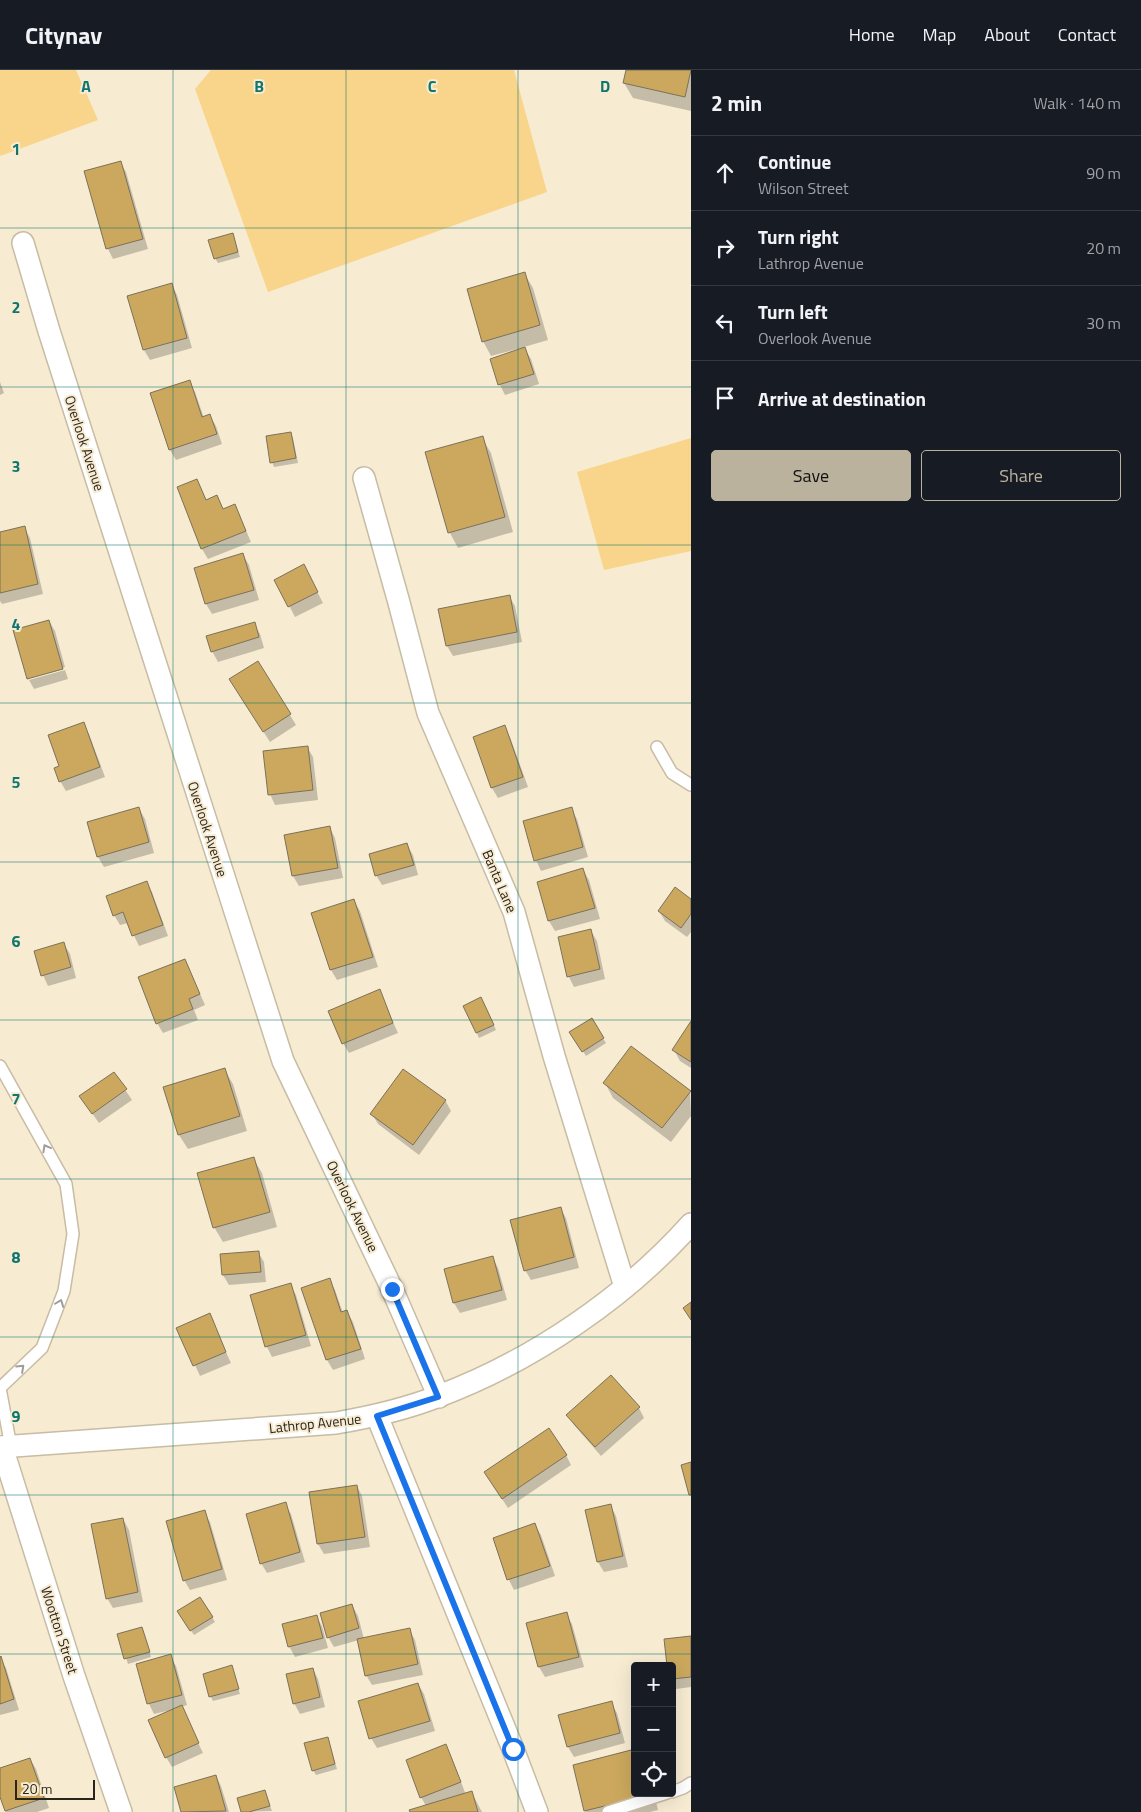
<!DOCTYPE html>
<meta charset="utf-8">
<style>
body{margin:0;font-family:"Titillium Web",sans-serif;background:#20242c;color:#f1f3f6}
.controls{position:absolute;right:15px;bottom:15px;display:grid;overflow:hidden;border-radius:5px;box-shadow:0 5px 20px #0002}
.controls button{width:45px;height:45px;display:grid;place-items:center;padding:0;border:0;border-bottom:1px solid #363941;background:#171b24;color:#f1f3f6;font:25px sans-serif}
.scale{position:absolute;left:15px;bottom:12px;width:80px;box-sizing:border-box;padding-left:5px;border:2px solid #2a251c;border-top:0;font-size:14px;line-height:18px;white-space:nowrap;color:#2a251c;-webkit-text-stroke:4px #f7ebd2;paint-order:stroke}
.stop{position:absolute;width:15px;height:15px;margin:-11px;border:4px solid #1a73e8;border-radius:50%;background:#fff}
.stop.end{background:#1a73e8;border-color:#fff;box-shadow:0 1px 5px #0008}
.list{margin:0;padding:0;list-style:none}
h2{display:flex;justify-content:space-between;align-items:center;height:65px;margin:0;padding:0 20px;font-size:21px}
h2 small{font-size:16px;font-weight:400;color:#9ea1a6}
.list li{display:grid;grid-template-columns:32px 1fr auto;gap:15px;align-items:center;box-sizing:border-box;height:75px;padding:0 20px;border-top:1px solid #363941}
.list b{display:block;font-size:19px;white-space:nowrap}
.list p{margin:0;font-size:16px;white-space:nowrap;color:#9ea1a6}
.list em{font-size:16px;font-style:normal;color:#9ea1a6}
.actions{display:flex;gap:10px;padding:15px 20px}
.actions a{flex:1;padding:11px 0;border:1px solid #bbb29e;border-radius:5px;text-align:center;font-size:18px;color:#bbb29e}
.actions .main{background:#bbb29e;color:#111}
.icon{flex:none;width:28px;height:28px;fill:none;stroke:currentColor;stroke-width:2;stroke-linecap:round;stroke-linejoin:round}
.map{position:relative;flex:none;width:691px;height:1742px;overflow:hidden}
header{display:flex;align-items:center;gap:30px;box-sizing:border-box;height:70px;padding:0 25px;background:#171b24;border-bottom:1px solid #363941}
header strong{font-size:24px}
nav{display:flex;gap:28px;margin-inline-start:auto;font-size:18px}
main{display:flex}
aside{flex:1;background:#171b24}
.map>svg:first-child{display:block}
.green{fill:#f8d58a}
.shadow{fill:#0003}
.building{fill:#cba85d;stroke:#7b715b}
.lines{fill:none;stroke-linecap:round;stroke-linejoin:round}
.lane-casing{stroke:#c7bca4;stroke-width:14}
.street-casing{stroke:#c7bca4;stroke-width:24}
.lane{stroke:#fff;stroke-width:11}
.street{stroke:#fff;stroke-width:21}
.oneway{stroke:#9f9d99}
.route{stroke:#1a73e8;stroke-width:6}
.grid{fill:none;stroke:#0f766e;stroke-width:1;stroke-opacity:0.55}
.labels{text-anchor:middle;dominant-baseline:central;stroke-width:4;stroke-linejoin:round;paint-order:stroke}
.street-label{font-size:14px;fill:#2a251c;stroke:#f7ebd2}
.grid-label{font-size:16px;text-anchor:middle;font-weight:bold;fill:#0f766e;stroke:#f7ebd2;stroke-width:4;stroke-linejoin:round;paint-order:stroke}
</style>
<header>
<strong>Citynav</strong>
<nav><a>Home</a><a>Map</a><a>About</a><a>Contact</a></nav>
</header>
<main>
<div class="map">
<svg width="691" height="1742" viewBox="0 0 691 1742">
<rect width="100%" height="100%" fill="#f7ebd2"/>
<g class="green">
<polygon points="0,0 76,0 98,50 0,86"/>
<polygon points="211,0 514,0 547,122 268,222 195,19"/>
<polygon points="691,368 691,481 604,500 577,402"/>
</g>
<g class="shadow">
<polygon points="627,0 691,0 691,41 633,28 624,13"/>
<polygon points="120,92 126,102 148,179 113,189 108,179 86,102"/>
<polygon points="232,164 240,187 218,193 215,188"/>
<polygon points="524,203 533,218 548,270 524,277 531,289 539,314 505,325 500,315 491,290 518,281 517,279 491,286 483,271"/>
<polygon points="171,214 177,225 192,278 150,290 144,280 128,226"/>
<polygon points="189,311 195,322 204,348 210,346 216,356 222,374 176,390 170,380 151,324"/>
<polygon points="0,312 4,323 0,325"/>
<polygon points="291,363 293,368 298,393 274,397 272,392"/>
<polygon points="482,368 491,383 513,462 458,478 450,463 427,383"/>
<polygon points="197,411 207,431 217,427 224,440 235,435 251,472 208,489 202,479 179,418"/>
<polygon points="24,457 30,468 43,524 2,534 0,531 0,463"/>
<polygon points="243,485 249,495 259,530 212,544 206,534 196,499"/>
<polygon points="309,506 323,533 295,547 276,510"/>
<polygon points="509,526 515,536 522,572 453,586 447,576"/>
<polygon points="49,551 55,561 65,597 29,607 29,610 15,560"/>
<polygon points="254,554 260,564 264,578 218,592 212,581"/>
<polygon points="258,592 296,655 270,672 236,619"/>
<polygon points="65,600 68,609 34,619 29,610"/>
<polygon points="83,654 89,664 105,707 66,721 60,711 61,697"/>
<polygon points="504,657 510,667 528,717 498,728 492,718 475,667"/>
<polygon points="307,677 313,687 318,730 275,735 270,724"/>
<polygon points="139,739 145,749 154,783 104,797 98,787"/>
<polygon points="571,739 577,749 588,787 541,801 536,790"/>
<polygon points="330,758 335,768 343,808 299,816 293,806 286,766"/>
<polygon points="407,775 413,785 418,805 382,815 376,805"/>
<polygon points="583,800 589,810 600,849 555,861 549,851 538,812"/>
<polygon points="146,812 152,822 168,866 139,876 128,853 120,855 114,845"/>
<polygon points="354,831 360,841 378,897 337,910 331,900 313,844"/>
<polygon points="691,831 691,862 687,867 665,851 659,841"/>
<polygon points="591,861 597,871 605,909 574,917 569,907"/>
<polygon points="64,874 70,884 76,908 48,916 43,905"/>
<polygon points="185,890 205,935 194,940 198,950 163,963 157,953"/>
<polygon points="379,921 398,963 349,983 343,973"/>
<polygon points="484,933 496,960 479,968 465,936"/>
<polygon points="591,950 606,973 586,986 571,962"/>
<polygon points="691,954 691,998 680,991 674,980"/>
<polygon points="224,999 233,1014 247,1061 188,1079 179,1065 165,1018"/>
<polygon points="114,1003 132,1030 99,1053 87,1036"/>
<polygon points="605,1013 690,1022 691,1046 671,1072 613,1028"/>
<polygon points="445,1030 451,1041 419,1085 378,1054 372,1044"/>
<polygon points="253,1088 262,1103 277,1157 223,1172 214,1157"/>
<polygon points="560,1138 566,1148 579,1198 531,1210 525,1200"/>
<polygon points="258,1182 264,1192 266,1212 229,1215 223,1205"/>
<polygon points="493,1188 498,1198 507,1230 460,1243 454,1233"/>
<polygon points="329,1210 335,1220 343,1243 347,1242 353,1252 365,1289 333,1300 327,1290 303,1219"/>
<polygon points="290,1215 296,1225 311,1276 272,1287 267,1277 251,1226"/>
<polygon points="209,1245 231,1293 200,1306 178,1258"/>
<polygon points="639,1338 644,1348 601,1386 574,1355 568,1345"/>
<polygon points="566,1385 571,1395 508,1438 485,1403"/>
<polygon points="357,1416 362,1426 370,1477 324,1484 318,1474"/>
<polygon points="285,1434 291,1444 305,1492 267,1503 261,1493"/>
<polygon points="610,1435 616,1446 628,1497 604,1502 598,1492"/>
<polygon points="204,1442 210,1452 227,1510 190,1520 184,1510"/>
<polygon points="123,1449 129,1460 143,1532 113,1538 107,1528"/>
<polygon points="535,1455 541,1465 555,1506 514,1520 509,1510 494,1469"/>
<polygon points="200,1528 215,1552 194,1565 179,1542"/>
<polygon points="352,1535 358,1546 364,1569 409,1559 415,1570 423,1605 372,1615 366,1605 359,1570 334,1577 328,1567"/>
<polygon points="566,1544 572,1554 584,1597 545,1607 539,1597 528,1554"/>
<polygon points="316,1546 322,1556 328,1578 295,1587 289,1576"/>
<polygon points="142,1558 151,1587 128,1594 119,1565"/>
<polygon points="691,1567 691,1617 676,1619 672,1612 672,1596"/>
<polygon points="170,1586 176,1596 187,1635 181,1637 203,1683 172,1697 166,1687 171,1641 171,1640 154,1644 149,1634 137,1595"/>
<polygon points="0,1588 6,1598 19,1640 0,1645"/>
<polygon points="231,1597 240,1624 213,1631 211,1627"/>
<polygon points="313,1599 318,1609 325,1637 300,1644 294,1633"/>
<polygon points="418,1614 424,1624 435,1661 377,1678 371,1668"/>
<polygon points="611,1633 617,1643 625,1673 574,1687 568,1677 559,1646"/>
<polygon points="327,1668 337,1699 316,1705 313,1700"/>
<polygon points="445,1676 451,1686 466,1725 472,1723 482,1742 411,1742 426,1736 421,1727"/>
<polygon points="30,1689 36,1699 49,1738 37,1742 6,1742 0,1724 0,1699"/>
<polygon points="574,1696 635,1723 654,1723 658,1740 650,1742 586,1742"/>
<polygon points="216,1706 221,1716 229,1742 182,1742 175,1718"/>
<polygon points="265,1722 272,1741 242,1742"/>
</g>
<g class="building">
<polygon points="626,0 691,0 685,27 623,13"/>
<polygon points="121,91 143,169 106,179 84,101"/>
<polygon points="233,163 238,182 214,189 208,170"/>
<polygon points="525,202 540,255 482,272 467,219"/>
<polygon points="172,213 187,268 143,280 127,226"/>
<polygon points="525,277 534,304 498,315 490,289"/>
<polygon points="190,310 202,347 210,344 217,364 169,380 150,323"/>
<polygon points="291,362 296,388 270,393 266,366"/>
<polygon points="483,366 505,447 448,463 425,382"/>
<polygon points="197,409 206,430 217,425 223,439 235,434 246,461 201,479 177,417"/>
<polygon points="25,456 38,514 0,523 0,462"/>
<polygon points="243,483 254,520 205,534 194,498"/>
<polygon points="304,494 318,522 288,537 274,510"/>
<polygon points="510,525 517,562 446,576 438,539"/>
<polygon points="49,550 63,599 27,609 13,560"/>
<polygon points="255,552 259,567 211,582 206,566"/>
<polygon points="258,591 291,644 263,662 229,609"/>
<polygon points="84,652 100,697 59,712 54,698 59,696 48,665"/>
<polygon points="505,655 523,707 491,718 473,667"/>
<polygon points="308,676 313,720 268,725 263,681"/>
<polygon points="139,737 149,772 97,787 87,752"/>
<polygon points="572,737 583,777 534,791 523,751"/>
<polygon points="330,756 338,798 292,806 284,765"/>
<polygon points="407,773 414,795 375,806 369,784"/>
<polygon points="583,798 595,838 548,851 537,812"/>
<polygon points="147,811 163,855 132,866 123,842 113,846 106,826"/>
<polygon points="675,817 691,829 691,844 681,858 658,841"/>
<polygon points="354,829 373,887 330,900 311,843"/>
<polygon points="591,859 600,899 567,907 558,867"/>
<polygon points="64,872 71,897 41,906 34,881"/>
<polygon points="185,889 200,924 189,929 193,939 156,954 138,907"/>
<polygon points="380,919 393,953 342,974 328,941"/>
<polygon points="481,927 494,955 476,963 463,936"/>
<polygon points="592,948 604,968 582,982 569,962"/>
<polygon points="691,951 691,992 672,980"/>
<polygon points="631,976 691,1021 662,1058 603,1013"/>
<polygon points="225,998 240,1046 178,1065 163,1017"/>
<polygon points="403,999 446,1030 413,1075 370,1044"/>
<polygon points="114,1002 127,1019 92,1044 79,1026"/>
<polygon points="254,1087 270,1142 213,1158 197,1103"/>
<polygon points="561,1137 574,1187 524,1201 510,1150"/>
<polygon points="259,1181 261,1202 222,1205 220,1184"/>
<polygon points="493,1186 502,1220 453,1233 444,1199"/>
<polygon points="330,1208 341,1242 347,1240 361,1279 326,1290 301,1218"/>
<polygon points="291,1213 306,1265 265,1277 250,1225"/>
<polygon points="691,1232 691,1250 683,1238"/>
<polygon points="210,1243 226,1282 193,1296 176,1258"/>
<polygon points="611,1305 640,1337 595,1377 566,1345"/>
<polygon points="549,1358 567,1385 502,1429 484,1402"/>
<polygon points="691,1392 691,1425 689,1425 681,1395"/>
<polygon points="357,1415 365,1467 317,1474 309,1422"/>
<polygon points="286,1432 300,1482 260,1494 246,1444"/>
<polygon points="611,1434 623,1486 597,1492 585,1440"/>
<polygon points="205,1440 222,1499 183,1511 166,1451"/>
<polygon points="123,1448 138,1522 106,1529 91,1454"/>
<polygon points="535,1453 550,1496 507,1510 493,1468"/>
<polygon points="200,1527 213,1547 190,1561 177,1541"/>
<polygon points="352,1534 359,1558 327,1568 320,1543"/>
<polygon points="567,1542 579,1587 538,1597 526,1553"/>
<polygon points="317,1545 323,1568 288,1577 282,1554"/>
<polygon points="142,1557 150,1582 124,1589 117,1564"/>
<polygon points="410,1558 418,1594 365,1606 357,1569"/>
<polygon points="691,1566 691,1607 672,1609 672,1596 667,1596 664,1569"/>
<polygon points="171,1584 182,1625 147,1634 136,1594"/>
<polygon points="1,1586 14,1629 0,1634 0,1587"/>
<polygon points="232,1595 239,1619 209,1627 203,1604"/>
<polygon points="313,1598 320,1627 293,1634 286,1604"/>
<polygon points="418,1613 430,1651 369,1669 358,1631"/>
<polygon points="612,1631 620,1663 567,1677 558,1645"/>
<polygon points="182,1635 199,1673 165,1688 148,1650"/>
<polygon points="328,1667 335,1694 312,1701 304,1673"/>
<polygon points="446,1674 461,1712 420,1728 406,1690"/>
<polygon points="635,1679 635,1723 650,1723 650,1725 584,1741 573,1695"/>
<polygon points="30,1688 44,1728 5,1741 0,1727 0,1698"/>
<polygon points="216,1705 226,1741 181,1742 174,1717"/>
<polygon points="265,1720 270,1736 249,1742 241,1742 237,1728"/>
<polygon points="472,1721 478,1742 410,1742 409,1740"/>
</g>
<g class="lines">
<g class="lane-casing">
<g id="lane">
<polyline points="657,677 672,703 691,715"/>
<polyline points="0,996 66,1114 73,1164 64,1221 42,1278 0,1318"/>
<polyline points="0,1318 11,1377"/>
<polyline points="672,1722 683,1718 691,1713"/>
<polyline points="608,1742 667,1723"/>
</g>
</g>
<g class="street-casing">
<g id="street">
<polyline points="23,173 49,261 283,991 392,1219 439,1327"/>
<polyline points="364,408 398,529 428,643 514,842 554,986 625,1217"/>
<polyline points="377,1346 513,1679 537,1742"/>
<path d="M0 1377 336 1353C371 1347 406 1339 439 1326 532 1291 625 1228 691 1154"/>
<polyline points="2,1377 74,1606 121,1742"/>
</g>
</g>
<use href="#lane" class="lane"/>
<use href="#street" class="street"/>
</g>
<defs><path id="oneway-chevron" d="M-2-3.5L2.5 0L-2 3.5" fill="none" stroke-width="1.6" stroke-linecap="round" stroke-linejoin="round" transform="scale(1.25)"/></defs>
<g class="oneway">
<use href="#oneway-chevron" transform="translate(46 1078) rotate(-119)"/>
<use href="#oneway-chevron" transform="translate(60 1233) rotate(-69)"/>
<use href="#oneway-chevron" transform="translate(21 1298) rotate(-43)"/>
</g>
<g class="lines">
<polyline class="route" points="392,1219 438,1327 377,1346 513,1679"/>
</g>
<path class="grid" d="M173 0V1742M346 0V1742M518 0V1742M0 158H691M0 317H691M0 475H691M0 633H691M0 792H691M0 950H691M0 1109H691M0 1267H691M0 1425H691M0 1584H691"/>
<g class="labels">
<g class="street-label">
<text transform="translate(85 373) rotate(72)">Overlook Avenue</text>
<text transform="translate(208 759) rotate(72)">Overlook Avenue</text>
<text transform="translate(500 811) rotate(67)">Banta Lane</text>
<text transform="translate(353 1136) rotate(64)">Overlook Avenue</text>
<text transform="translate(315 1353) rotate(-6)">Lathrop Avenue</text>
<text transform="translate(60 1560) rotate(72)">Wootton Street</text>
</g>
</g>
<g class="grid-label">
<text x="86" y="22">A</text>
<text x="259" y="22">B</text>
<text x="432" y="22">C</text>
<text x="605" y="22">D</text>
<text x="16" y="85">1</text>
<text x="16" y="243">2</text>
<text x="16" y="402">3</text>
<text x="16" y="560">4</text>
<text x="16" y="718">5</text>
<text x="16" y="877">6</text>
<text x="16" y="1035">7</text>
<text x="16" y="1193">8</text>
<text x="16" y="1352">9</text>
</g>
</svg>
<div class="controls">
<button>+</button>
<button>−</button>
<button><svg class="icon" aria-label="locate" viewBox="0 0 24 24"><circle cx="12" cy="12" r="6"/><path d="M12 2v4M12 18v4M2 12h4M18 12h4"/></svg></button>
</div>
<div class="scale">20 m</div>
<div class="stop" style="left:513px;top:1679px"></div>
<div class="stop end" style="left:392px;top:1219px"></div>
</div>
<aside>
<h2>2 min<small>Walk · 140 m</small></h2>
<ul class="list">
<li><svg class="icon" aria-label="ahead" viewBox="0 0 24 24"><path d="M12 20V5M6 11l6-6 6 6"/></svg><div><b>Continue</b><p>Wilson Street</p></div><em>90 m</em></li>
<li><svg class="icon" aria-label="right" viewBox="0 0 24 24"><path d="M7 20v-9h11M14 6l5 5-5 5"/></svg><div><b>Turn right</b><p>Lathrop Avenue</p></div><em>20 m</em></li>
<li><svg class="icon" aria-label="left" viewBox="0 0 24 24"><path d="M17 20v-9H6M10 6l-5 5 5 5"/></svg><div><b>Turn left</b><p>Overlook Avenue</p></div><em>30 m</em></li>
<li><svg class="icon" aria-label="arrive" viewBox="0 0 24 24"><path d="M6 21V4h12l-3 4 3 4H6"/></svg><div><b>Arrive at destination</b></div></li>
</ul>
<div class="actions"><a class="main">Save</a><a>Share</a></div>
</aside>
</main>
